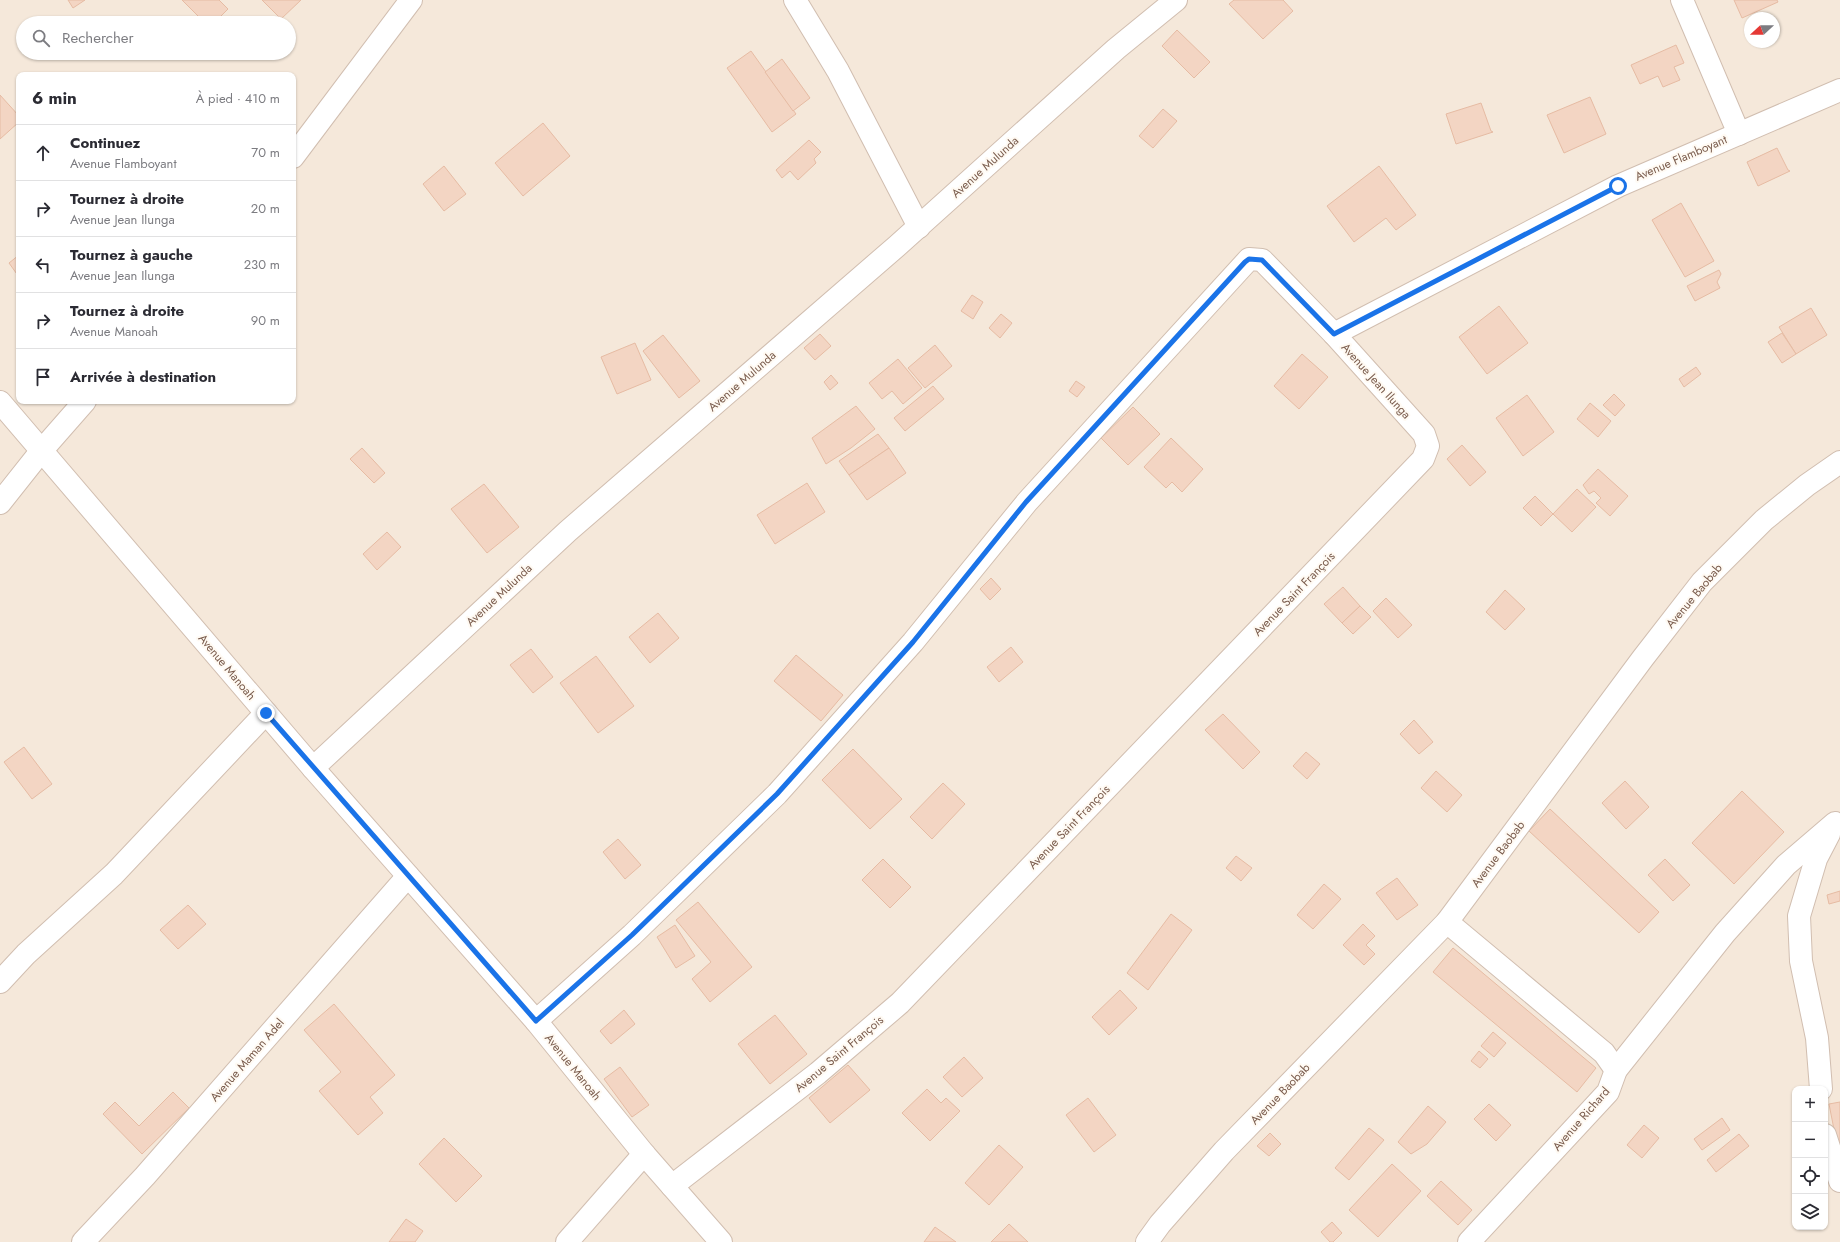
<!DOCTYPE html>
<html lang="fr">
<meta charset="utf-8">
<style>
body{margin:0;font-family:Jost,sans-serif;background:#f7f7f7;color:#2b2b33}
.controls{position:absolute;right:12px;bottom:12px;display:grid;overflow:hidden;border-radius:8px;box-shadow:0 1px 3px #0004}
.controls button{width:36px;height:36px;display:grid;place-items:center;padding:0;border:0;border-bottom:1px solid #e1e1e2;background:#fff;color:#2b2b33;font:20px sans-serif}
.compass{position:absolute;left:1744px;top:12px;width:36px;height:36px;border-radius:50%;background:#fff;box-shadow:0 1px 3px #0004;rotate:249deg}
.stop{position:absolute;width:12px;height:12px;margin:-9px;border:3px solid #1a73e8;border-radius:50%;background:#fff}
.stop.end{background:#1a73e8;border-color:#fff;box-shadow:0 1px 4px #0008}
.list{margin:0;padding:0;list-style:none}
h2{display:flex;justify-content:space-between;align-items:center;height:52px;margin:0;padding:0 16px;font-size:17px}
h2 small{font-size:13px;font-weight:400;color:#7c7c81}
.list li{display:grid;grid-template-columns:26px 1fr auto;gap:12px;align-items:center;box-sizing:border-box;height:56px;padding:0 16px;border-top:1px solid #e1e1e2}
.list b{display:block;font-size:15px;white-space:nowrap}
.list p{margin:0;font-size:13px;white-space:nowrap;color:#7c7c81}
.list em{font-size:13px;font-style:normal;color:#7c7c81}
.icon{flex:none;width:22px;height:22px;fill:none;stroke:currentColor;stroke-width:2;stroke-linecap:round;stroke-linejoin:round}
.map{position:relative;flex:none;width:1840px;height:1242px;overflow:hidden}
.search{position:absolute;background:#fff;box-shadow:0 1px 3px #0004;left:16px;top:16px;width:280px;height:44px;display:flex;align-items:center;gap:10px;box-sizing:border-box;padding:0 14px;border-radius:22px;color:#7c7c81;font-size:15px}
.panel{position:absolute;background:#fff;box-shadow:0 1px 3px #0004;left:16px;top:72px;width:280px;height:332px;border-radius:8px}
.map>svg:first-child{display:block}
.residential{fill:#f5e8da;fill-rule:evenodd}
.building{fill:#f3d5c3;stroke:#e6bba3}
.lines{fill:none;stroke-linecap:round;stroke-linejoin:round}
.minor-casing{stroke:#d1beb0;stroke-width:24}
.minor{stroke:#fff;stroke-width:22}
.route{stroke:#1a73e8;stroke-width:5}
.labels{text-anchor:middle;dominant-baseline:central;stroke-width:4;stroke-linejoin:round;paint-order:stroke}
.street-label{font-size:12px;fill:#7a5c4d;stroke:#fffaf3}
</style>
<div class="map">
<svg width="1840" height="1242" viewBox="0 0 1840 1242">
<rect width="100%" height="100%" fill="#fdf6ec"/>
<path class="residential" d="M0 0H1840V1242H0ZM1750 18H1774V42H1750ZM23 23H289V53H23ZM19 75H293V401H19ZM1795 1089H1825V1227H1795Z"/>
<g class="building">
<polygon points="68,0 85,0 73,8"/>
<polygon points="182,0 219,0 228,9 214,23 205,23"/>
<polygon points="262,0 301,0 281,19"/>
<polygon points="1234,0 1283,0 1293,11 1263,39 1229,4"/>
<polygon points="1734,0 1777,0 1778,2 1742,18"/>
<polygon points="1177,30 1210,62 1194,78 1162,46"/>
<polygon points="1676,45 1684,63 1674,67 1680,80 1663,87 1658,76 1640,84 1631,65"/>
<polygon points="751,51 796,114 772,132 727,68"/>
<polygon points="782,59 810,98 793,111 765,72"/>
<polygon points="0,95 19,116 19,122 0,139"/>
<polygon points="1590,97 1606,134 1564,153 1547,115"/>
<polygon points="1481,103 1491,131 1493,132 1456,144 1446,114"/>
<polygon points="1163,109 1177,121 1153,148 1139,136"/>
<polygon points="543,123 570,156 523,196 495,163"/>
<polygon points="809,140 821,152 814,159 816,163 798,180 790,171 782,178 776,170"/>
<polygon points="1777,148 1788,170 1790,171 1758,186 1747,162"/>
<polygon points="444,166 466,194 444,211 423,184"/>
<polygon points="1379,166 1416,215 1396,230 1386,218 1354,242 1327,206"/>
<polygon points="1681,203 1714,261 1685,277 1652,220"/>
<polygon points="19,255 19,277 9,263"/>
<polygon points="1719,270 1721,274 1717,282 1720,288 1695,301 1687,286"/>
<polygon points="972,295 983,302 973,319 961,311"/>
<polygon points="1499,306 1528,343 1487,374 1459,337"/>
<polygon points="1811,308 1827,335 1796,354 1779,327"/>
<polygon points="1001,314 1012,323 1000,338 989,328"/>
<polygon points="1782,333 1796,354 1782,363 1768,342"/>
<polygon points="820,334 831,346 815,360 804,348"/>
<polygon points="663,335 700,381 679,398 643,351"/>
<polygon points="635,343 651,380 617,394 601,357"/>
<polygon points="935,345 952,366 925,388 908,368"/>
<polygon points="1302,354 1328,377 1299,409 1274,386"/>
<polygon points="898,359 922,388 903,404 892,391 882,399 869,383"/>
<polygon points="1696,367 1701,374 1684,387 1679,379"/>
<polygon points="831,375 838,383 830,390 824,382"/>
<polygon points="1076,381 1085,387 1077,397 1069,391"/>
<polygon points="933,386 944,399 905,431 894,418"/>
<polygon points="1614,394 1625,405 1615,416 1603,405"/>
<polygon points="1527,395 1554,432 1523,456 1496,418"/>
<polygon points="1590,403 1611,421 1598,437 1577,419"/>
<polygon points="856,406 875,429 851,448 826,464 812,438"/>
<polygon points="1133,407 1160,434 1128,465 1101,438"/>
<polygon points="878,434 889,448 849,475 839,461"/>
<polygon points="1171,438 1203,469 1182,492 1172,482 1166,488 1144,467"/>
<polygon points="1462,445 1486,472 1470,486 1447,459"/>
<polygon points="362,448 385,473 374,483 350,459"/>
<polygon points="889,448 906,473 867,500 849,475"/>
<polygon points="1598,469 1628,496 1610,516 1596,503 1601,498 1594,491 1589,494 1583,485"/>
<polygon points="807,483 825,512 775,544 757,515"/>
<polygon points="484,484 519,527 487,553 451,509"/>
<polygon points="1577,489 1596,507 1572,532 1553,514"/>
<polygon points="1535,496 1553,514 1541,526 1523,508"/>
<polygon points="387,532 401,547 377,570 363,554"/>
<polygon points="991,578 1001,589 990,600 980,589"/>
<polygon points="1343,587 1360,606 1342,623 1324,604"/>
<polygon points="1505,590 1525,609 1505,630 1486,612"/>
<polygon points="1386,598 1412,625 1398,638 1373,611"/>
<polygon points="1360,606 1371,617 1353,634 1342,623"/>
<polygon points="658,613 679,638 650,663 629,637"/>
<polygon points="1011,647 1023,662 999,682 987,667"/>
<polygon points="531,649 553,677 533,693 510,665"/>
<polygon points="796,655 843,695 821,721 774,681"/>
<polygon points="596,656 634,706 598,733 560,683"/>
<polygon points="1223,714 1260,752 1243,769 1205,730"/>
<polygon points="1414,720 1433,742 1419,754 1400,734"/>
<polygon points="24,747 52,784 32,799 4,762"/>
<polygon points="853,749 902,799 870,829 822,780"/>
<polygon points="1306,752 1320,764 1307,779 1293,766"/>
<polygon points="1436,771 1462,795 1447,812 1421,788"/>
<polygon points="1625,781 1649,807 1626,829 1602,803"/>
<polygon points="943,783 965,804 932,839 910,817"/>
<polygon points="1742,791 1784,832 1734,884 1692,843"/>
<polygon points="1550,809 1659,912 1639,933 1529,831"/>
<polygon points="618,839 641,865 625,879 603,852"/>
<polygon points="1236,856 1252,868 1241,881 1226,868"/>
<polygon points="883,859 911,887 890,908 862,880"/>
<polygon points="1665,859 1690,885 1673,901 1648,875"/>
<polygon points="1397,878 1418,905 1397,920 1376,893"/>
<polygon points="1324,884 1341,899 1313,929 1297,915"/>
<polygon points="1840,891 1840,901 1829,904 1827,895"/>
<polygon points="698,902 752,967 710,1002 692,979 711,962 676,920"/>
<polygon points="188,905 206,924 178,949 160,930"/>
<polygon points="1171,914 1192,930 1148,990 1127,973"/>
<polygon points="1363,924 1375,936 1366,945 1375,954 1364,965 1343,945"/>
<polygon points="675,925 695,956 676,968 657,937"/>
<polygon points="1453,948 1596,1068 1577,1092 1433,972"/>
<polygon points="1120,990 1137,1008 1109,1035 1092,1017"/>
<polygon points="334,1004 395,1075 370,1097 383,1113 358,1135 319,1091 341,1072 304,1030"/>
<polygon points="624,1010 635,1024 611,1044 600,1031"/>
<polygon points="775,1015 807,1054 770,1084 738,1044"/>
<polygon points="1493,1032 1506,1043 1494,1057 1481,1046"/>
<polygon points="1479,1051 1488,1059 1480,1068 1471,1061"/>
<polygon points="964,1057 983,1078 962,1097 943,1077"/>
<polygon points="848,1065 870,1090 830,1123 809,1098"/>
<polygon points="620,1067 649,1105 632,1117 604,1079"/>
<polygon points="927,1089 941,1103 946,1098 960,1111 930,1141 902,1113"/>
<polygon points="173,1092 189,1108 142,1154 103,1114 115,1102 139,1126"/>
<polygon points="1088,1098 1116,1135 1094,1152 1066,1115"/>
<polygon points="1840,1102 1840,1160 1829,1104"/>
<polygon points="1489,1104 1511,1125 1496,1141 1474,1119"/>
<polygon points="1428,1106 1446,1122 1427,1144 1411,1154 1398,1142"/>
<polygon points="1722,1118 1730,1130 1702,1150 1694,1139"/>
<polygon points="1644,1125 1659,1138 1642,1158 1627,1145"/>
<polygon points="1369,1128 1384,1140 1349,1180 1335,1168"/>
<polygon points="1270,1133 1281,1144 1269,1156 1257,1146"/>
<polygon points="1739,1134 1749,1146 1716,1172 1707,1160"/>
<polygon points="444,1138 482,1176 456,1202 419,1164"/>
<polygon points="999,1145 1023,1167 989,1205 965,1183"/>
<polygon points="1392,1164 1421,1191 1378,1237 1349,1210"/>
<polygon points="1441,1181 1472,1210 1458,1225 1427,1196"/>
<polygon points="406,1219 423,1231 415,1242 389,1242"/>
<polygon points="1332,1222 1342,1233 1333,1242 1330,1242 1321,1232"/>
<polygon points="1009,1224 1028,1242 991,1242"/>
<polygon points="935,1227 956,1242 924,1242"/>
</g>
<g class="lines">
<g class="minor-casing">
<g id="minor">
<polyline points="795,0 838,71 919,227"/>
<polyline points="1682,0 1739,134"/>
<polyline points="293,157 411,0"/>
<polyline points="1334,334 1618,186 1840,90"/>
<polyline points="0,402 313,768 536,1021 644,1154 721,1242"/>
<polyline points="0,503 42,450 85,401"/>
<polyline points="313,768 568,531 897,246 1116,49 1176,0"/>
<polyline points="1447,922 1604,1053 1616,1070"/>
<polyline points="0,982 26,954 114,874 266,713"/>
<polyline points="536,1021 632,935 777,794 913,642 1027,502 1249,259 1262,260 1334,334 1424,434 1428,446 1423,459 900,1003 818,1073 672,1186"/>
<polyline points="1821,1089 1817,1038 1801,961 1799,916 1816,859 1829,834"/>
<polyline points="1825,1135 1840,1181"/>
<polyline points="83,1242 145,1176 408,876"/>
<polyline points="567,1242 644,1154"/>
<polyline points="1147,1242 1160,1224 1224,1151 1447,922 1643,658 1702,582 1764,520 1807,485 1840,462"/>
<polyline points="1469,1242 1608,1092 1616,1070 1725,933 1786,865 1835,823"/>
</g>
</g>
<use href="#minor" class="minor"/>
</g>
<g class="lines">
<polyline class="route" points="266,713 536,1021 632,935 777,794 913,642 1026,502 1245,262 1249,259 1262,260 1334,334 1618,186"/>
</g>
<g class="labels">
<g class="street-label">
<text transform="translate(1681 158) rotate(-23)">Avenue Flamboyant</text>
<text transform="translate(985 167) rotate(-42)">Avenue Mulunda</text>
<text transform="translate(742 381) rotate(-41)">Avenue Mulunda</text>
<text transform="translate(1376 381) rotate(48)">Avenue Jean Ilunga</text>
<text transform="translate(1294 594) rotate(-46)">Avenue Saint François</text>
<text transform="translate(499 595) rotate(-43)">Avenue Mulunda</text>
<text transform="translate(1694 596) rotate(-50)">Avenue Baobab</text>
<text transform="translate(227 667) rotate(50)">Avenue Manoah</text>
<text transform="translate(1069 827) rotate(-46)">Avenue Saint François</text>
<text transform="translate(1498 854) rotate(-53)">Avenue Baobab</text>
<text transform="translate(839 1054) rotate(-40)">Avenue Saint François</text>
<text transform="translate(247 1060) rotate(-49)">Avenue Maman Adel</text>
<text transform="translate(573 1067) rotate(51)">Avenue Manoah</text>
<text transform="translate(1280 1094) rotate(-46)">Avenue Baobab</text>
<text transform="translate(1581 1119) rotate(-49)">Avenue Richard</text>
</g>
</g>
</svg>
<div class="controls">
<button>+</button>
<button>−</button>
<button><svg class="icon" aria-label="locate" viewBox="0 0 24 24"><circle cx="12" cy="12" r="6"/><path d="M12 2v4M12 18v4M2 12h4M18 12h4"/></svg></button>
<button><svg class="icon" aria-label="layers" viewBox="0 0 24 24"><path d="M12 4l9 5-9 5-9-5zM3 14l9 5 9-5"/></svg></button>
</div>
<svg class="compass" viewBox="-18 -18 36 36"><path d="M0-13l5 13h-10z" fill="#e53935"/><path d="M0 13l5-13h-10z" fill="#7c7c81"/></svg>
<div class="stop" style="left:1618px;top:186px"></div>
<div class="stop end" style="left:266px;top:713px"></div>
<div class="search"><svg class="icon" aria-label="search" viewBox="0 0 24 24"><circle cx="10" cy="10" r="6"/><path d="M15 15l6 6"/></svg>Rechercher</div>
<section class="panel">
<h2>6 min<small>À pied · 410 m</small></h2>
<ul class="list">
<li><svg class="icon" aria-label="ahead" viewBox="0 0 24 24"><path d="M12 20V5M6 11l6-6 6 6"/></svg><div><b>Continuez</b><p>Avenue Flamboyant</p></div><em>70 m</em></li>
<li><svg class="icon" aria-label="right" viewBox="0 0 24 24"><path d="M7 20v-9h11M14 6l5 5-5 5"/></svg><div><b>Tournez à droite</b><p>Avenue Jean Ilunga</p></div><em>20 m</em></li>
<li><svg class="icon" aria-label="left" viewBox="0 0 24 24"><path d="M17 20v-9H6M10 6l-5 5 5 5"/></svg><div><b>Tournez à gauche</b><p>Avenue Jean Ilunga</p></div><em>230 m</em></li>
<li><svg class="icon" aria-label="right" viewBox="0 0 24 24"><path d="M7 20v-9h11M14 6l5 5-5 5"/></svg><div><b>Tournez à droite</b><p>Avenue Manoah</p></div><em>90 m</em></li>
<li><svg class="icon" aria-label="arrive" viewBox="0 0 24 24"><path d="M6 21V4h12l-3 4 3 4H6"/></svg><div><b>Arrivée à destination</b></div></li>
</ul>
</section>
</div>
